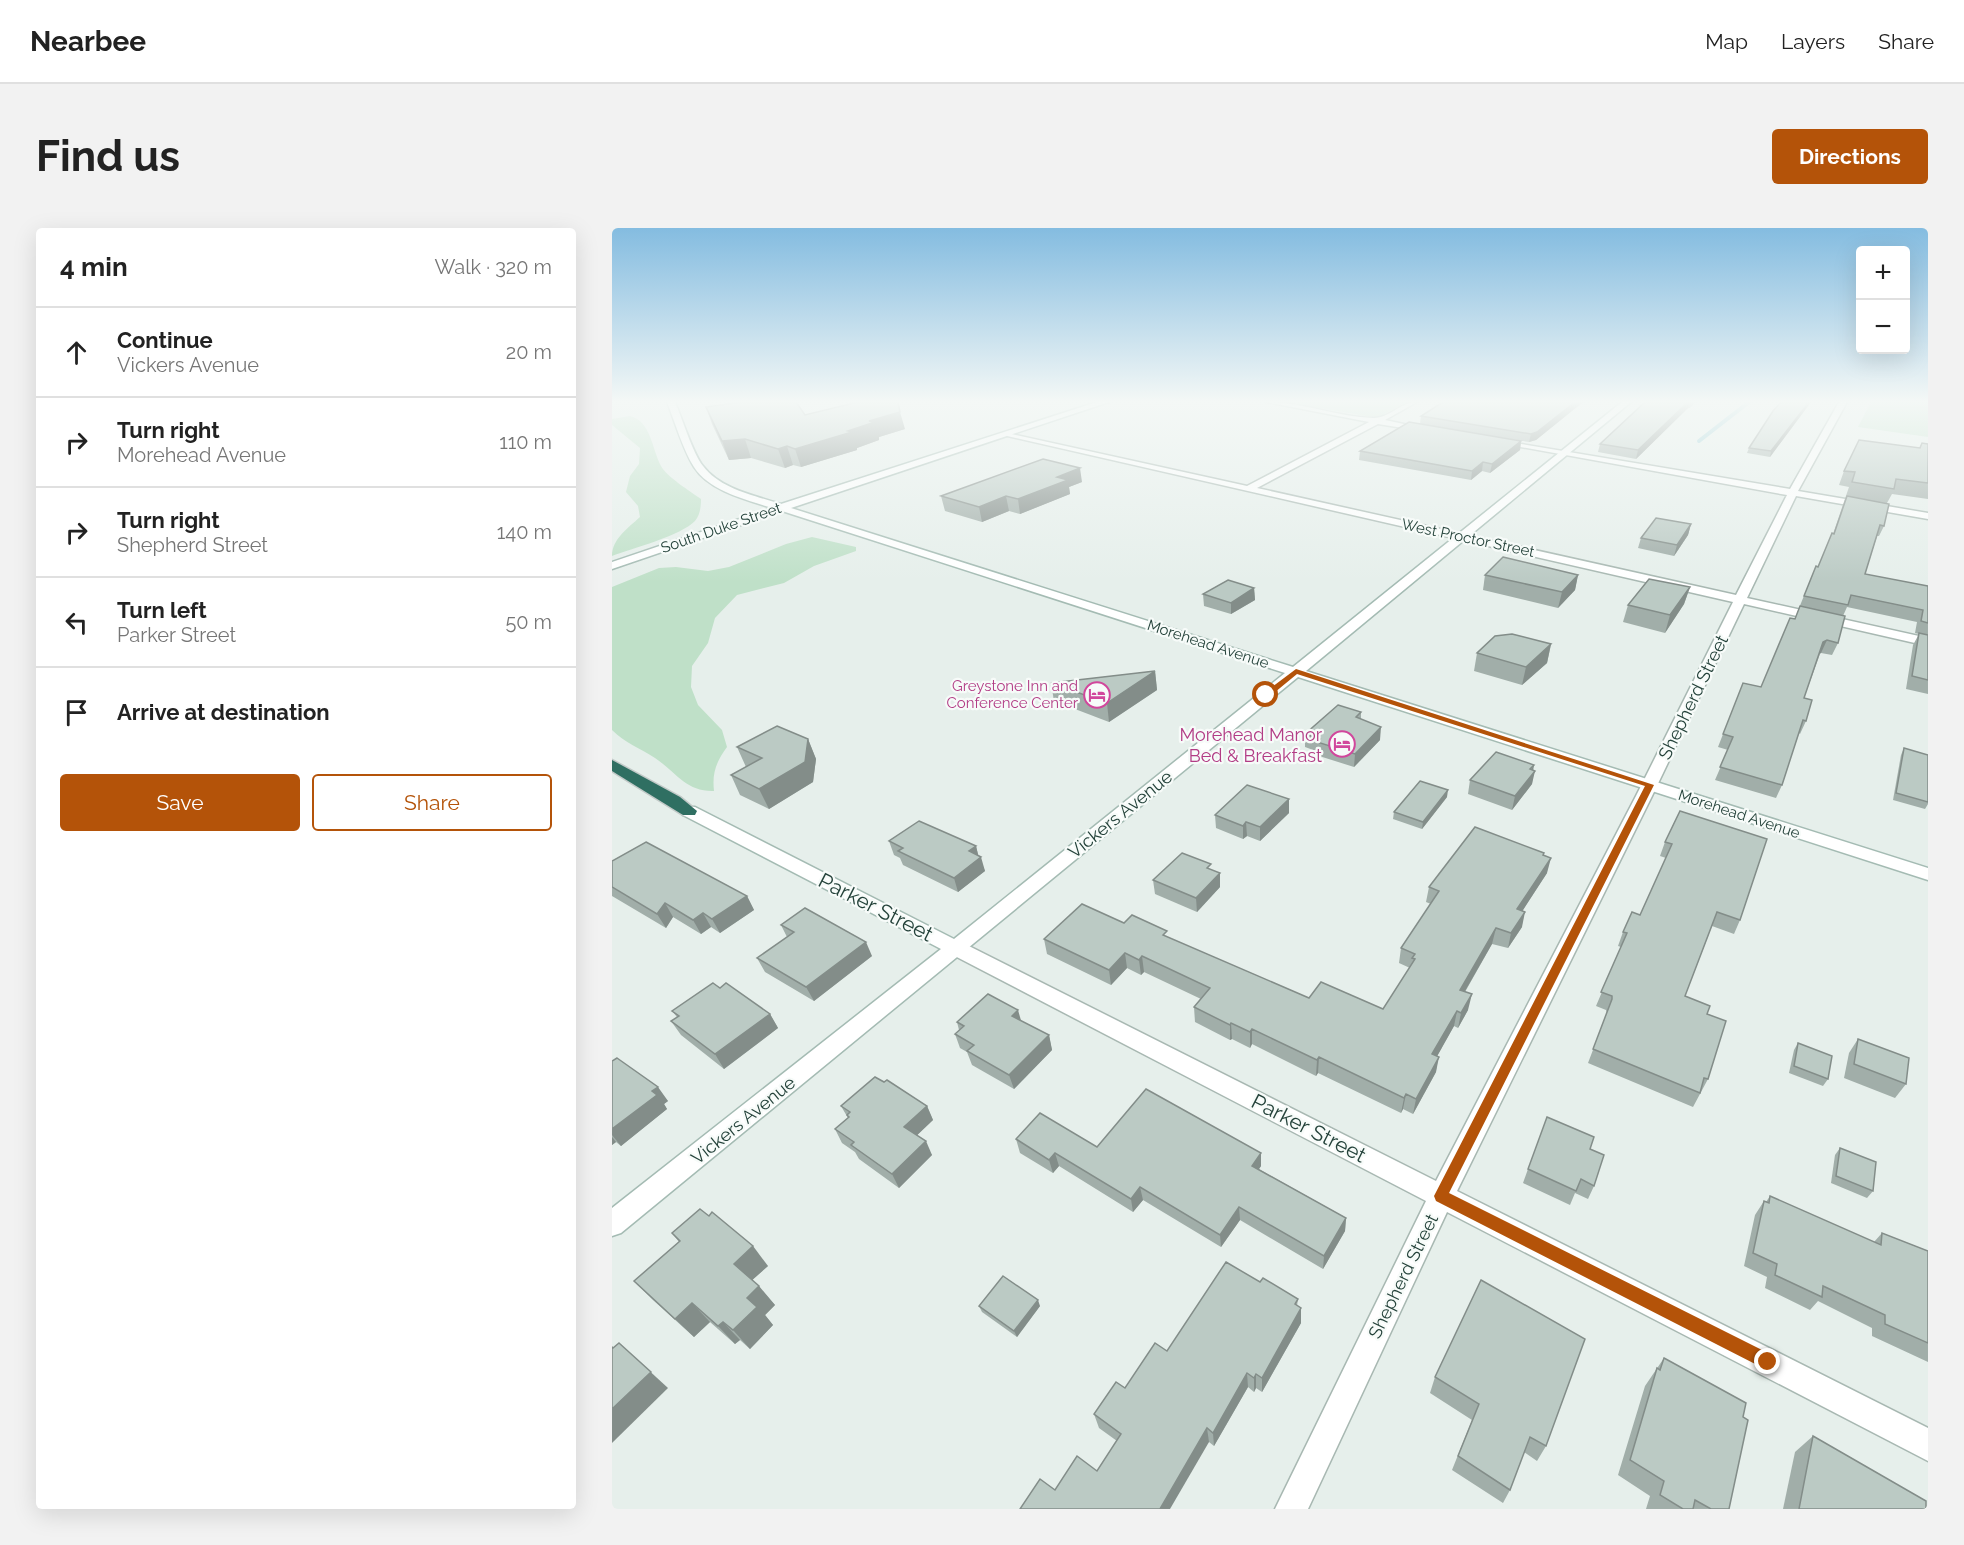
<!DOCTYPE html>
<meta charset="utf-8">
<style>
body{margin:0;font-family:Raleway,sans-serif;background:#f2f2f2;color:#222}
.controls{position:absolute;right:18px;top:18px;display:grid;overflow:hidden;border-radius:6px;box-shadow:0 6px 24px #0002}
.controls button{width:54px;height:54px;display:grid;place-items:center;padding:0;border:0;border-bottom:2px solid #e0e0e0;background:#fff;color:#222;font:30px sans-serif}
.stop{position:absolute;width:18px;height:18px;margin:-14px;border:4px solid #b45309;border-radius:50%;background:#fff}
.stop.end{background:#b45309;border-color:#fff;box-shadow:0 2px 6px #0008}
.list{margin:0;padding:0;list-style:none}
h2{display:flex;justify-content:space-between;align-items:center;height:78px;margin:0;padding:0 24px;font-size:26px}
h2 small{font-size:20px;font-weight:400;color:#767676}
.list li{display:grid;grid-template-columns:39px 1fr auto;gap:18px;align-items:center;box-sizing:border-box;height:90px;padding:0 24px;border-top:2px solid #e0e0e0}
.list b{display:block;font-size:22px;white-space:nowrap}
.list p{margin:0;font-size:20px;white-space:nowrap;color:#767676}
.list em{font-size:20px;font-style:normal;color:#767676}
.actions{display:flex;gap:12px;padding:18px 24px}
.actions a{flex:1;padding:14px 0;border:2px solid #b45309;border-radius:6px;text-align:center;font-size:21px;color:#b45309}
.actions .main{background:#b45309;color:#fff}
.icon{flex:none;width:33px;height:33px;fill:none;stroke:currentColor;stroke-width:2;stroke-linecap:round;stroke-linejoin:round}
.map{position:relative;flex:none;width:1316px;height:1281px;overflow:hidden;border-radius:6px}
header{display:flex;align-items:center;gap:36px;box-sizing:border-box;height:84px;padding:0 30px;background:#fff;border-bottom:2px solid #e0e0e0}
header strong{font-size:28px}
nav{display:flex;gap:33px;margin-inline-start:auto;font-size:21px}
.intro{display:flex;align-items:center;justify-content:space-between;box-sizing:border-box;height:144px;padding:0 36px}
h1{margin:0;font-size:42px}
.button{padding:15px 27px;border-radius:6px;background:#b45309;color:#fff;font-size:21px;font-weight:700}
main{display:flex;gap:36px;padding:0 36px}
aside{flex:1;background:#fff;border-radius:6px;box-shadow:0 6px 24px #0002}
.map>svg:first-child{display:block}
.green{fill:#bfe0c8}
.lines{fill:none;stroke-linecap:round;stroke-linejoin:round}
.stream{stroke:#8ec9d4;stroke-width:4}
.street-casing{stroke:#a8b8b2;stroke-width:3}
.secondary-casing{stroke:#a4bbb3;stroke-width:3}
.highway-casing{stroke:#c2cac8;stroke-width:3}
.street{fill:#fff;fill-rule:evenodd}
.secondary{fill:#fff;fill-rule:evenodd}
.highway{fill:#2f6f62;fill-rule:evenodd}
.wall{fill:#a1aea9}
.shaded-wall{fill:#838d89}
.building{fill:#bbcac4;stroke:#838d89;stroke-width:1.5}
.route{fill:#b45309}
.labels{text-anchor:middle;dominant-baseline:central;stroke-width:4.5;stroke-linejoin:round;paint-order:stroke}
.far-street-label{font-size:15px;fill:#24423a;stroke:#f7fbf9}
.far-hotel-label{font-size:15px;fill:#b23c85;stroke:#f7fbf9;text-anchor:end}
.street-label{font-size:18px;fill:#24423a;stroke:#f7fbf9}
.hotel-label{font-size:18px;fill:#b23c85;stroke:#f7fbf9;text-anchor:end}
.near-street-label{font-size:21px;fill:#24423a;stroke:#f7fbf9}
</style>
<header>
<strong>Nearbee</strong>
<nav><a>Map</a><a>Layers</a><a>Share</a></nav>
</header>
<div class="intro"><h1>Find us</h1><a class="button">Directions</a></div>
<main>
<aside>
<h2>4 min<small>Walk · 320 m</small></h2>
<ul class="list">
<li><svg class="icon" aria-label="ahead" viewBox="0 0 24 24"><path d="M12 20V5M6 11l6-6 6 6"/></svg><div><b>Continue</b><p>Vickers Avenue</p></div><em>20 m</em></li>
<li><svg class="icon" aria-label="right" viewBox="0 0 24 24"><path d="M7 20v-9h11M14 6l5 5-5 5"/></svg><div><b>Turn right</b><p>Morehead Avenue</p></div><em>110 m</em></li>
<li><svg class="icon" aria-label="right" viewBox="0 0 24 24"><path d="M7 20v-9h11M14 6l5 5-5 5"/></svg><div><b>Turn right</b><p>Shepherd Street</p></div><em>140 m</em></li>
<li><svg class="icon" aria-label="left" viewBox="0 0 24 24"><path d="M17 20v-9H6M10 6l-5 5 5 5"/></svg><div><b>Turn left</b><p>Parker Street</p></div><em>50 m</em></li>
<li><svg class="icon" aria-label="arrive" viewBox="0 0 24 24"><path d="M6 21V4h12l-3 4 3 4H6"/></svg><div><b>Arrive at destination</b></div></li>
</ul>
<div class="actions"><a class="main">Save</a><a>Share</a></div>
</aside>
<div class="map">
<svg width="1316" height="1281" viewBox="0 0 1316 1281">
<rect width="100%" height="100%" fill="#e6efeb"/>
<g class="green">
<polygon points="674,174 794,174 765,190"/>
<polygon points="1259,174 1316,174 1316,209 1246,199"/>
<path d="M18 188C39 193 40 221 49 238 54 248 79 264 89 271 89 279 88 287 83 293 70 307 19 321 0 328 0 311 16 300 28 289L26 278 14 264 18 248 27 236 28 220 0 197V191Z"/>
<path d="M200 309 244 319V323L202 338 172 355 125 367 103 390 96 415 80 438 79 459 86 477 110 502 115 519C104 534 100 545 102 563 74 564 64 544 43 530 28 520 13 515 0 502V359L47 340 64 339 96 343 117 339 174 316Z"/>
</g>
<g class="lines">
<polyline class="stream" points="1087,213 1137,174"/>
<g class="street-casing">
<path id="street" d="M654 174C691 174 725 189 761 190 776 191 789 174 805 174L773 192 820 202 816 204 766 196 645 260 1124 367 1175 267 881 214 885 212 1178 261 1227 174H1235L1186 263 1316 285V291L1184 268 1135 370 1316 410V418L1132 376 1040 568 845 963 1316 1200V1233L835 984 696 1281H663L814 973 337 725 334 720 337 715 344 713 351 715 824 953 1024 568 1121 374 391 207 395 205 635 258 757 194Z"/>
</g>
<g class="secondary-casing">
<path id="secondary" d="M55 174H63C70 190 81 226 91 238 108 261 144 268 169 276L485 174H497L179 280 681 439 1010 174H1019L694 443 1316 640V652L686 449 9 1005 0 1008V980L329 721 71 587 69 583 71 579H83L342 711 673 445 170 283 0 341V334L160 280C135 272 97 263 82 239 71 222 63 194 55 174Z"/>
</g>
<g class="highway-casing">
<polygon id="highway" points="0,532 68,569 85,583 83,587 71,587 0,543"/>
</g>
<use href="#street" class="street"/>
<use href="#secondary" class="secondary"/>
<use href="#highway" class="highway"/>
</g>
<g class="wall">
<polygon points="971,174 924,212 917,214 808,196 809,188"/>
<polygon points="1033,174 1084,174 1078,180 1076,180 1024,231 986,224 988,216"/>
<polygon points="1199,174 1158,229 1135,225 1137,220"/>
<polygon points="94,179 193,187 293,201 267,209 267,212 245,220 245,222 189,239 181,237 173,240 139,230 117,232 100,196"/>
<polygon points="909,213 908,222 878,245 870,243 859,252 747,232 748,223"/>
<polygon points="1310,215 1316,216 1316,271 1280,266 1275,275 1272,298 1267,308 1265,308 1253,346 1316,358 1316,466 1294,461 1301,417 1307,406 1303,405 1305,394 1235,379 1231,388 1226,415 1220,427 1209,425 1208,426 1192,470 1194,493 1188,506 1187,505 1170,557 1164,570 1103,552 1116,522 1106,519 1131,455 1149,459 1183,390 1204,338 1206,339 1221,306 1237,259 1227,257 1232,243 1307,220"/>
<polygon points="470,254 457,259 458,266 408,286 397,283 370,294 333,283 329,268"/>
<polygon points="1079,296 1076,307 1062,328 1026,320 1029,310"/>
<polygon points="873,347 966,347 963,362 946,380 871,362"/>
<polygon points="1078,359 1072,376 1053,405 1011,394 1016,377"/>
<polygon points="642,360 643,372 619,386 592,378 591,366"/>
<polygon points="939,416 935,435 910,457 862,443 865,425"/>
<polygon points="543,443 545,462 497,494 442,473 439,455"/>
<polygon points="749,484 749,491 768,512 742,539 704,527 704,523 693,519 693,506"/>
<polygon points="196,511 204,531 201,554 157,581 128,567 119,547 134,539 125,519"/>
<polygon points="1292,520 1316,527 1316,576 1313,581 1281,572 1289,527"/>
<polygon points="922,537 920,556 900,582 856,566 858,552"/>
<polygon points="835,569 810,601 781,591 782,584"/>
<polygon points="677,571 677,585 648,613 635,608 631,611 604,600 603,587"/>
<polygon points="1068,583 1128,692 1122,706 1100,698 1073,768 1095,786 1096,851 1081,879 976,835 995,785 994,782 984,778 1009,719 1006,718 1011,704 1028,687 1054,630 1048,628 1053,614"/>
<polygon points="277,613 364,618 366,627 373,643 346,664 291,637 288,630 282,627"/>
<polygon points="932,625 932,627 935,645 910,683 910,699 896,720 880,716 853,764 856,782 846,800 842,798 825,828 824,844 801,886 791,881 789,885 706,845 704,848 640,816 638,820 620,811 618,812 583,794 582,779 589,771 532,744 529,747 515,740 499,757 435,726 432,711 555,709 697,770 771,781 798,740 787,735 789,720 819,676 814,674 817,659"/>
<polygon points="0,633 135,668 142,682 108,705 99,699 89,706 61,689 54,700 0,668"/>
<polygon points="599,642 608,659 585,684 543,666 541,652"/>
<polygon points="169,697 260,728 202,773 153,744 145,730 175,709"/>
<polygon points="108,760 158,786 166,800 112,841 69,807 59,793 65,789 60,783"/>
<polygon points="409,793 437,807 440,822 402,861 360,837 355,824 348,820 343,806 347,802 345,794"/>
<polygon points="1246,811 1294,856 1283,870 1232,850 1237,825"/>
<polygon points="1186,815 1216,851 1211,858 1177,845 1182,822"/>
<polygon points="0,833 56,873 52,876 55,881 9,918 4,914 0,917"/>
<polygon points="229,878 315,878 321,892 305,907 320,927 287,960 247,931 243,924 230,915 223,901 236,890"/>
<polygon points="404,911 485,919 649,938 647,941 734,990 733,1003 711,1041 628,992 609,1019 531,972 521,984 447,938 441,945 408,925"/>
<polygon points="1228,920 1261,963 1255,970 1219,955 1223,927"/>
<polygon points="978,921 982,958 976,971 963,965 958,977 911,955 916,941"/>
<polygon points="1158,968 1262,1014 1270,1005 1316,1023 1316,1134 1260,1108 1260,1100 1206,1073 1198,1082 1153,1060 1155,1049 1132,1038 1143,987 1152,973 1154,974"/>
<polygon points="60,1005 156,1038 140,1052 163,1077 153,1087 161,1097 138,1121 128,1112 123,1116 98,1094 82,1109 41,1072 22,1053 67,1014"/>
<polygon points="648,1054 686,1071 685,1078 689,1095 650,1164 644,1160 642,1164 636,1159 602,1218 597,1214 443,1262 485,1243 505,1213 487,1200 482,1186 555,1123"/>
<polygon points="367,1078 428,1078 405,1109 370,1084"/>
<polygon points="1052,1130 1117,1281 1034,1281 1038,1268 1006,1247 1033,1158"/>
<polygon points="823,1149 934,1218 925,1233 912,1224 898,1262 891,1275 840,1242 860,1192 818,1165"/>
<polygon points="1201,1208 1314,1281 1171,1281 1183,1224"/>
</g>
<g class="shaded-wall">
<polygon points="963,174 971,174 924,212 917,214 919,206"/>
<polygon points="1076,174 1077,174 1076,180 1024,231 1026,222"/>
<polygon points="1197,174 1199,174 1158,229 1159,223"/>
<polygon points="288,184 293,201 267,209 267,212 245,220 245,222 189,239 183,221 236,203 257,193"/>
<polygon points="133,211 139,230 117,232 110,213"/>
<polygon points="909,213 908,222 878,245 880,236"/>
<polygon points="175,218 181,237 173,240 166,221"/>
<polygon points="871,234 870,243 859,252 860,243"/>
<polygon points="468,240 470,254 457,259 458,266 408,286 406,271 445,249"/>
<polygon points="394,268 397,283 370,294 367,279"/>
<polygon points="1079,296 1076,307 1062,328 1065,317"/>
<polygon points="966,347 963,362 946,380 950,364"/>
<polygon points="1078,359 1072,376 1053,405 1058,387"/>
<polygon points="642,360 643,372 619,386 619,375"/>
<polygon points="1215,412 1209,425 1206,426 1211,414"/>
<polygon points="939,416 935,435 910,457 914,439"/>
<polygon points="543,443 545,462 497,494 495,475"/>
<polygon points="769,499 768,512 742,539 743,526"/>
<polygon points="196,511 204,531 201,554 157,581 147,561"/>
<polygon points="922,537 919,548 923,543 920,556 900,582 903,568"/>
<polygon points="836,562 835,569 810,601 811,594"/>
<polygon points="677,571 677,585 648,613 648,599"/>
<polygon points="634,594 635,608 631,611 631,598"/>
<polygon points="364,618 367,630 369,629 373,643 346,664 342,650 357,623"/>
<polygon points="939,630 935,645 902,696 905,681"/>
<polygon points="608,645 608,659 585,684 584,670"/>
<polygon points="135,668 142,682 108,705 100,691"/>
<polygon points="53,675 61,689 54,700 45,686"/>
<polygon points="913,684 910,699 896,720 899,705"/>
<polygon points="91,685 99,699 89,706 81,692"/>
<polygon points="884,700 880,716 845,777 848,762"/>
<polygon points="254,714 260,728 202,773 194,759"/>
<polygon points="513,725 515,740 499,757 497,742"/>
<polygon points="530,728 532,744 529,747 527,732"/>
<polygon points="860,766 856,782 846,800 849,785"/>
<polygon points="406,782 410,796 400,788"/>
<polygon points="845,783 842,798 818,841 820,826"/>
<polygon points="158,786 166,800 112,841 103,826"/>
<polygon points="619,795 620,811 618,812 618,797"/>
<polygon points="640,801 640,816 638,820 638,804"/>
<polygon points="437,807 440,822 402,861 397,847"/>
<polygon points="707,829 706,845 704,848 705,832"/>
<polygon points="827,829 824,844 801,886 804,871"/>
<polygon points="46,859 56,873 52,876 55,881 9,918 0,907 0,901 40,863"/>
<polygon points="794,866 791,881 789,885 792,870"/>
<polygon points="315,878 321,892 299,913 292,899"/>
<polygon points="0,909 4,914 0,917"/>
<polygon points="314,913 320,927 287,960 280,946"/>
<polygon points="443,925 447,938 441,945 437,932"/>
<polygon points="649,925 649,938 640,951 640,938"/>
<polygon points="528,959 531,972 521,984 519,971"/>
<polygon points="627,979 628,992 609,1019 608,1007"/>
<polygon points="734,990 733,1003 711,1041 712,1028"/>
<polygon points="141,1018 156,1038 137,1055 122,1036"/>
<polygon points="147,1058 163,1077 153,1087 161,1097 138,1121 121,1102 135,1070"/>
<polygon points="426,1072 428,1078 405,1109 402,1103"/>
<polygon points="80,1075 98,1094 82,1109 63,1091"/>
<polygon points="689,1080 689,1095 650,1164 650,1150"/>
<polygon points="111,1094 128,1112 123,1116 106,1098"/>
<polygon points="7,1115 56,1160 0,1215 0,1181"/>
<polygon points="635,1145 636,1159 602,1218 601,1205"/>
<polygon points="644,1146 644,1160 642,1164 642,1150"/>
<polygon points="595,1200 597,1214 558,1281 548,1281"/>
</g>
<g class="building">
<polygon points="129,174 184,174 193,187 246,174 286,174 288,184 257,193 263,194 236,203 240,204 183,221 175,218 166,221 133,211 110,213 94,179"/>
<polygon points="831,174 963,174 925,204 919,206 809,188"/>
<polygon points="1033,174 1076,174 1026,222 988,216"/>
<polygon points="1169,174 1197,174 1159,223 1137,220 1161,183"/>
<polygon points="797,194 909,213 880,236 871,234 860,243 748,223"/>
<polygon points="1247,212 1308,220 1310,215 1316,216 1316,255 1284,251 1282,261 1240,254 1243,244 1232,243"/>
<polygon points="431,231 468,240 445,249 456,252 406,271 394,268 367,279 329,268"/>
<polygon points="1235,268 1277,276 1272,298 1268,297 1253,346 1316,358 1316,395 1309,393 1311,382 1239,367 1236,377 1192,368 1204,338 1206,339 1220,305 1222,306"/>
<polygon points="1044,290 1079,296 1065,317 1029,310"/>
<polygon points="891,329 966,347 950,364 873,347"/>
<polygon points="1037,351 1078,359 1058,387 1016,377"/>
<polygon points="616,352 642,360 619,375 591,366"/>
<polygon points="1188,378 1233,388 1226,415 1215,412 1211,414 1192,470 1200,472 1194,493 1191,492 1170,557 1108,539 1121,509 1111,506 1131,455 1149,459 1178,390 1183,391"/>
<polygon points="1307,405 1316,407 1316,452 1300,448"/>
<polygon points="900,406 939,416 914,439 865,425 883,408"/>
<polygon points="543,443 495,475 439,455"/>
<polygon points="726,477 749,484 744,489 769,499 743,526 705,514 708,511 693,506"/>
<polygon points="165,498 196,511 193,534 147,561 119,547 150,530 125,519"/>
<polygon points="1292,520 1316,527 1316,574 1284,565"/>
<polygon points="884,524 922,537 918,541 923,543 903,568 858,552"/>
<polygon points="808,553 836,562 811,594 782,584"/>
<polygon points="635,557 677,571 648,599 634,594 631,598 603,587"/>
<polygon points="1068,583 1155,611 1128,692 1105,684 1073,768 1098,778 1095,786 1114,793 1096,851 1092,850 1088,865 981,821 1000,771 1000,768 989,764 1015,705 1011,704 1020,684 1028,687 1060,616 1053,614"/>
<polygon points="307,593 364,618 357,623 369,629 342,650 286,623 291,620 277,613"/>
<polygon points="863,599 932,625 931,627 939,630 905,681 913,684 899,705 884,700 848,762 860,766 849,785 845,783 820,826 827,829 804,871 794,866 792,870 707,829 705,832 640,801 638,804 619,795 618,797 582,779 598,760 530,728 527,732 513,725 497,742 432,711 470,676 512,695 520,687 555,703 551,707 697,770 709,754 771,781 803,731 800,730 803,726 789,720 827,663 817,659"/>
<polygon points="34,614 135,668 100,691 91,685 81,692 53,675 45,686 0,659 0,633"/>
<polygon points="570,625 599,636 595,640 608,645 584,670 541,652"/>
<polygon points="193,680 254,714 194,759 145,730 182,704 169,697"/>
<polygon points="101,755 108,760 114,755 158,786 103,826 59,793 67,788 60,783"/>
<polygon points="376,766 406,782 400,788 437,807 397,847 355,823 362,817 343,806 352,798 345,794"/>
<polygon points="1246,811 1297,830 1294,856 1242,836"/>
<polygon points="1186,815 1220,828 1216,851 1182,838"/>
<polygon points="5,830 46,859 40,863 45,867 0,901 0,833"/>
<polygon points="263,849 272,854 275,852 315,878 292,899 314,913 280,946 239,917 242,914 223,901 237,889 235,887 238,884 229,878"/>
<polygon points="534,861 649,925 640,938 734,990 712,1028 627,979 608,1007 528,959 519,971 443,925 437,932 404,911 428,885 485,919"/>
<polygon points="935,889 982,909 978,921 992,927 982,958 969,951 964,963 916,941"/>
<polygon points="1228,920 1264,934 1261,963 1224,948"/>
<polygon points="1158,968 1269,1017 1270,1005 1316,1023 1316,1115 1273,1096 1273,1087 1211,1058 1210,1069 1163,1047 1165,1036 1141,1025 1152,973 1157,975"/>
<polygon points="88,981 97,988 100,984 141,1018 122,1036 147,1058 135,1070 145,1079 121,1102 111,1094 106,1098 80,1075 63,1091 22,1053 68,1013 60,1005"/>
<polygon points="614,1034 648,1054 651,1050 686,1071 683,1076 689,1080 650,1150 644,1146 642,1150 635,1145 601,1205 595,1200 548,1281 408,1281 428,1251 443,1262 465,1228 485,1243 509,1206 482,1186 504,1154 513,1160 543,1115 555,1123"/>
<polygon points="391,1048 426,1072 402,1103 367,1078"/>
<polygon points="869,1052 973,1111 934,1218 918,1209 898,1262 846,1228 867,1176 823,1149"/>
<polygon points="7,1115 39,1144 0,1181 0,1119 1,1120"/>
<polygon points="1052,1130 1134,1175 1131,1189 1136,1192 1117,1281 1099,1281 1083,1272 1081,1281 1071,1281 1048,1267 1052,1253 1018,1232 1045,1140 1048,1142"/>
<polygon points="1201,1208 1314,1273 1314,1281 1187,1281"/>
</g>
<linearGradient id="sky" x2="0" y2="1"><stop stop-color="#84bce0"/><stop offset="0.49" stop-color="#f4f8f6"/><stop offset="1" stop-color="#f4f8f6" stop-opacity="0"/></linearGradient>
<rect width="1316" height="354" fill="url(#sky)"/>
<polygon class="route" points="684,441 1042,557 837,965 1162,1128 1164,1134 1162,1140 1156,1142 1151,1140 824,973 822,968 1033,558 685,446 657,469 652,469 652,465"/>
<defs>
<g id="hotel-ring" transform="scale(1.35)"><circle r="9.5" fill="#f7fbf9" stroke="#d1479c" stroke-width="1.5"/><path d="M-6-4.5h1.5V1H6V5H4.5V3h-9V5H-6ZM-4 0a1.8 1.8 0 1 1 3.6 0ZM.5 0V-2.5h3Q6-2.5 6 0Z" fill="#d1479c"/></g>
</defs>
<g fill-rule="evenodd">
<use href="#hotel-ring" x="485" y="467"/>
<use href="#hotel-ring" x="730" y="516"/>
</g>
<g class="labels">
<g class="far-street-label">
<text transform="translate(109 300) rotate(-19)">South Duke Street</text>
<text transform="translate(856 310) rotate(12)">West Proctor Street</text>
<text transform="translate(596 416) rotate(18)">Morehead Avenue</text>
<text transform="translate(1127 586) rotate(18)">Morehead Avenue</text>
</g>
<g class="far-hotel-label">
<text x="466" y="458">Greystone Inn and<tspan x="466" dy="17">Conference Center</tspan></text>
</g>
<g class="street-label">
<text transform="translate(1081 469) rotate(-64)">Shepherd Street</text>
<text transform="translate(508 586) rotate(-39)">Vickers Avenue</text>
<text transform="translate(131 892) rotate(-39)">Vickers Avenue</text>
<text transform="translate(791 1048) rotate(-64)">Shepherd Street</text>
</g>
<g class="hotel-label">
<text x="710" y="506">Morehead Manor<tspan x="710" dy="21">Bed &amp; Breakfast</tspan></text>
</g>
<g class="near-street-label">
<text transform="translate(264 679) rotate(27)">Parker Street</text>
<text transform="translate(697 900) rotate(27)">Parker Street</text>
</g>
</g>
</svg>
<div class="controls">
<button>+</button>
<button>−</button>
</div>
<div class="stop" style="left:654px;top:467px"></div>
<div class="stop end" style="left:1156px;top:1134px"></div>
</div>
</main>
